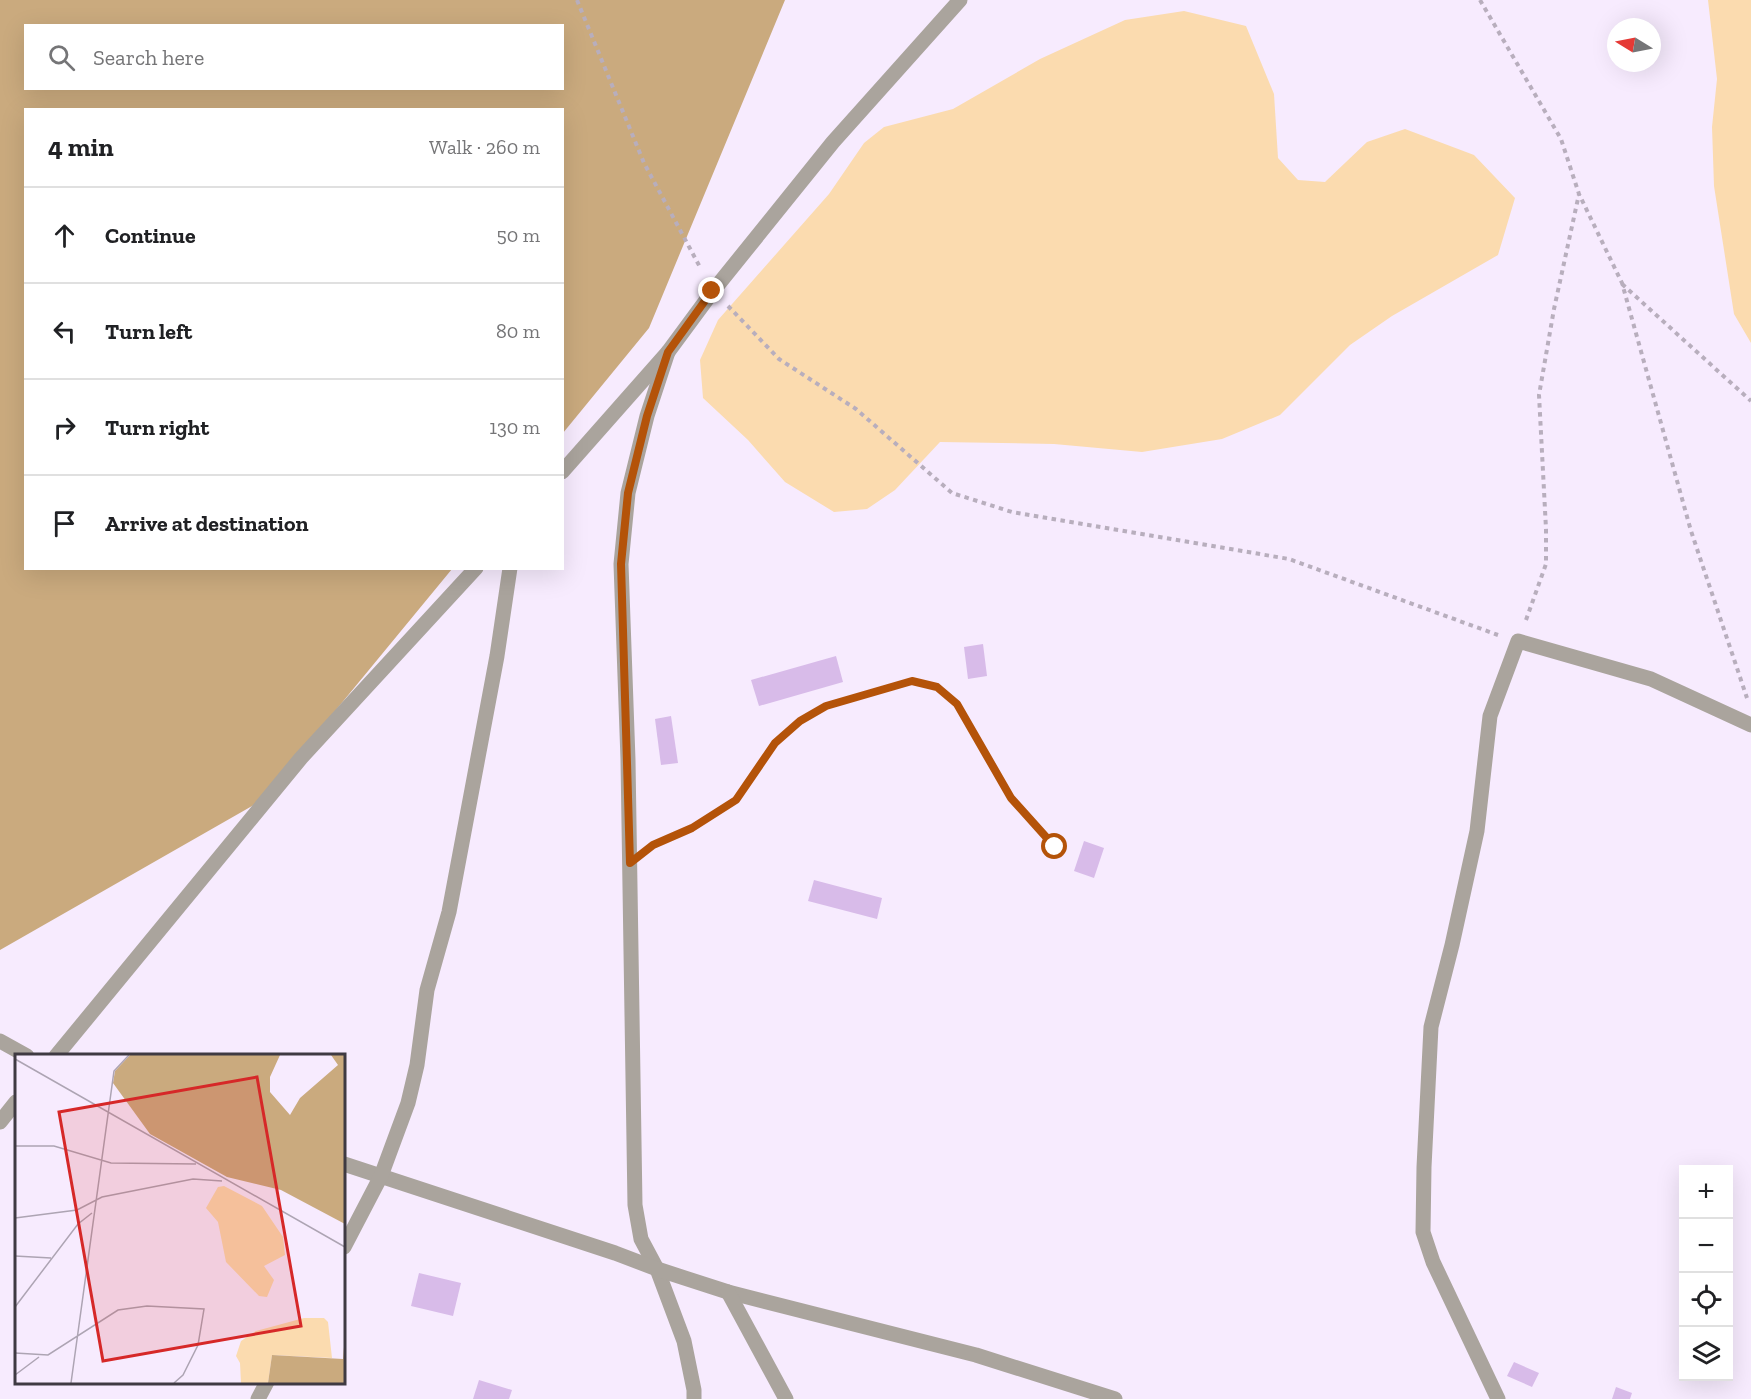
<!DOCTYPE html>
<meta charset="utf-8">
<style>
body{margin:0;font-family:"Zilla Slab",serif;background:#f2f2f2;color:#202124}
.controls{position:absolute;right:18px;bottom:18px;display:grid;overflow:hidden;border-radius:0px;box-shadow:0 6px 24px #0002}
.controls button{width:54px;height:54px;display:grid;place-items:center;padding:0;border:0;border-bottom:2px solid #e0e0e0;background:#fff;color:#202124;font:30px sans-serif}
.compass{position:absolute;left:1607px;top:18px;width:54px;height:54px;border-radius:50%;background:#fff;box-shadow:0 6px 24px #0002;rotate:280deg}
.stop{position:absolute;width:18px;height:18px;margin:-14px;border:4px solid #b45309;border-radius:50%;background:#fff}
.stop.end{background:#b45309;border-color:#fff;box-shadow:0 2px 6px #0008}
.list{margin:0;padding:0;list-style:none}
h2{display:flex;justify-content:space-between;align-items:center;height:78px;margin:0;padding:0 24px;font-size:26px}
h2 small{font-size:20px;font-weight:400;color:#757577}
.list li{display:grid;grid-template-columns:39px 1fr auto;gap:18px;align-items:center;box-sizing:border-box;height:96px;padding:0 24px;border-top:2px solid #e0e0e0}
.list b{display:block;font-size:22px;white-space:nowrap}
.list em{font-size:20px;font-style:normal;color:#757577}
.icon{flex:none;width:33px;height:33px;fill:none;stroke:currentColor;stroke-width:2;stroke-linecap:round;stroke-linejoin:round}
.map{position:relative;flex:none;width:1751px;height:1399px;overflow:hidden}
.search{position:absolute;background:#fff;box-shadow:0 6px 24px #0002;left:24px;top:24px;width:540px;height:66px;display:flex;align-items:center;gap:15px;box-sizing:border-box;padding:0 21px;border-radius:0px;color:#757577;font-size:22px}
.panel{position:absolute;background:#fff;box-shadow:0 6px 24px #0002;left:24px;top:108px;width:540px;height:462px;border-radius:0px}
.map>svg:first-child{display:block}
.green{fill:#fbdbaf}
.forest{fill:#caaa7e;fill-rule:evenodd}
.building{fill:#d8bbe9}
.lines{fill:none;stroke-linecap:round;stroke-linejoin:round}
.path{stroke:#b8aebd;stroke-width:4;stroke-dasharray:4.5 4.5;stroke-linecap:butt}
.minor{stroke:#aaa49d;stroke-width:15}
.tertiary{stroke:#aaa49d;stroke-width:15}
.route{stroke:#b45309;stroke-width:8}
.inset-road{fill:none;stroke:#ada4b3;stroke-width:1.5}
.view{fill:#d62828;fill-opacity:0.15;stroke:#d62828;stroke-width:3}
.inset-edge{fill:none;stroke:#3f3a42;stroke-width:3}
</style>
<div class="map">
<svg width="1751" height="1399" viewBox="0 0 1751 1399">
<rect width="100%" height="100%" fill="#f7ebfe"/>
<g class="green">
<polygon points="1708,0 1751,0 1751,343 1734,314 1714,186 1712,127 1717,79"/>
<polygon points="1184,11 1246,26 1274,94 1278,158 1298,180 1325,182 1367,142 1405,129 1474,155 1515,198 1498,255 1392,316 1350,345 1280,415 1222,439 1142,452 1054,444 940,442 895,490 867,509 834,512 785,482 748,440 703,398 700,360 718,320 829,194 864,143 884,127 953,109 1040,59 1125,20"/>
</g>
<path class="forest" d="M0 0H785L649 328 563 433 562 110H26V568L452 569 261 801 0 950ZM26 26H562V88H26Z"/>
<g class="building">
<polygon points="983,644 987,676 968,679 964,647"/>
<polygon points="836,656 843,682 759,706 751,680"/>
<polygon points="671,716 678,763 661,765 655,719"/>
<polygon points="1084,841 1104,848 1094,878 1074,871"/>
<polygon points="814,880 882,898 877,919 808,901"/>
<polygon points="419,1273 461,1283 453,1316 411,1306"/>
<polygon points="1514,1362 1539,1373 1532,1387 1507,1376"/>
<polygon points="479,1380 512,1390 509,1399 473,1399"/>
<polygon points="1616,1387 1632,1393 1630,1399 1612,1399"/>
</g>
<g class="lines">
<g class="path">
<polyline points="577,0 644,163 701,269"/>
<polyline points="1480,0 1561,139 1579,194 1622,283 1691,531 1747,698"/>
<polyline points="1622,284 1751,401"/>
<polyline points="728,306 779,359 856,409 952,493 1012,512 1289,559 1498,635"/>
<polyline points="1526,620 1546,564 1546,529 1539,395 1554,309 1579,194"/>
<polyline points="652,847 692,828 736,800 775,743 800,721 826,706 912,681 937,687 957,704 1011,798 1055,847"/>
</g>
<g class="minor">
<polyline points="668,352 647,416 628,493 621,564 628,760 635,1205 641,1239 657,1269 684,1341 694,1390 694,1399"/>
<polyline points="0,1041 27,1056"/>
<polyline points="344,1164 615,1253 657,1269 728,1292 976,1355 1115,1399"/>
<polyline points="344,1247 381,1176 408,1103 417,1065 427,990 449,912 497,656 510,568"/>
<polyline points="728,1292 786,1399"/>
<polyline points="258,1399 267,1382"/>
<polyline points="1498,1399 1433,1262 1423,1232 1424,1167 1431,1027 1452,945 1477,831 1490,716 1518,641 1651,679 1751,725"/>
</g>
<g class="tertiary">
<polyline points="562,472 668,352 713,291 833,142 960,0"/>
<polyline points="56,1056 301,758 476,568"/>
<polyline points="0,1122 16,1102"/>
</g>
</g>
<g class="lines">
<polyline class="route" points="712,291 668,352 647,416 628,493 621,564 630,863 653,845 692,828 736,800 775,743 800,721 826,706 912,681 937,687 957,704 1011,798 1055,847"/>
</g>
<g transform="translate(15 1054)">
<rect width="330" height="330" fill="#f7ebfe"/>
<path d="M209 132 247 152 268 183 270 201 249 212 259 226 252 243 244 242 211 208 203 168 191 154 203 133ZM289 264H309L313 268 317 304 257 301 253 329H226L225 309 221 302 226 287 241 277Z" fill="#fbdbaf"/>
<path d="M115 1H265L255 23V38L275 61 285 44 323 11 316 1H330V170L266 136 212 123 135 80 98 29 100 17ZM330 281V329H253L257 301 328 305Z" fill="#caaa7e"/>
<path class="inset-road" d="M0 5 330 193M0 92H39L96 109 181 110M0 164 62 156 87 143 178 125 207 127M0 202 36 204M0 253 63 170 77 159M0 299 33 301 103 256 132 252 189 255 183 291 168 321 159 329M0 321 24 303M56 329 99 17 114 1"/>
<path class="view" d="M242 23 286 272 88 307 44 58Z"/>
<rect width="330" height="330" class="inset-edge"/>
</g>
</svg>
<div class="controls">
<button>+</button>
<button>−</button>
<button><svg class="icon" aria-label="locate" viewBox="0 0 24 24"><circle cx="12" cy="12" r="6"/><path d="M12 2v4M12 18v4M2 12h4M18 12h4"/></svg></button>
<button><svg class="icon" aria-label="layers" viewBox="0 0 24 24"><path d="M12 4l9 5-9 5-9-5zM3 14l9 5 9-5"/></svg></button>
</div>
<svg class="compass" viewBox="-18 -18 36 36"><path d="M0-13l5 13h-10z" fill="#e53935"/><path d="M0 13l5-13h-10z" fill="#757577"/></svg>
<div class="stop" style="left:1055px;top:847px"></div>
<div class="stop end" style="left:712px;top:291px"></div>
<div class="search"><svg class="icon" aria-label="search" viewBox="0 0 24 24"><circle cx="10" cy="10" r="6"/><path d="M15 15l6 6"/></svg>Search here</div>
<section class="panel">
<h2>4 min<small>Walk · 260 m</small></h2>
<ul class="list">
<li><svg class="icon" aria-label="ahead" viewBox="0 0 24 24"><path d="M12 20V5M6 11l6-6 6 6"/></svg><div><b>Continue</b></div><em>50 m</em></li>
<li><svg class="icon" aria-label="left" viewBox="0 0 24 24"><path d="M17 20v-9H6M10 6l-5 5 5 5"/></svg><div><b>Turn left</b></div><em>80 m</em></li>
<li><svg class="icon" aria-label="right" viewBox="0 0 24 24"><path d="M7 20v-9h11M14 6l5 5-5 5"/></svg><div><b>Turn right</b></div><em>130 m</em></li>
<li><svg class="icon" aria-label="arrive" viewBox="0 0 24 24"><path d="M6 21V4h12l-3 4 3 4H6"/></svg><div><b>Arrive at destination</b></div></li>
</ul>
</section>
</div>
